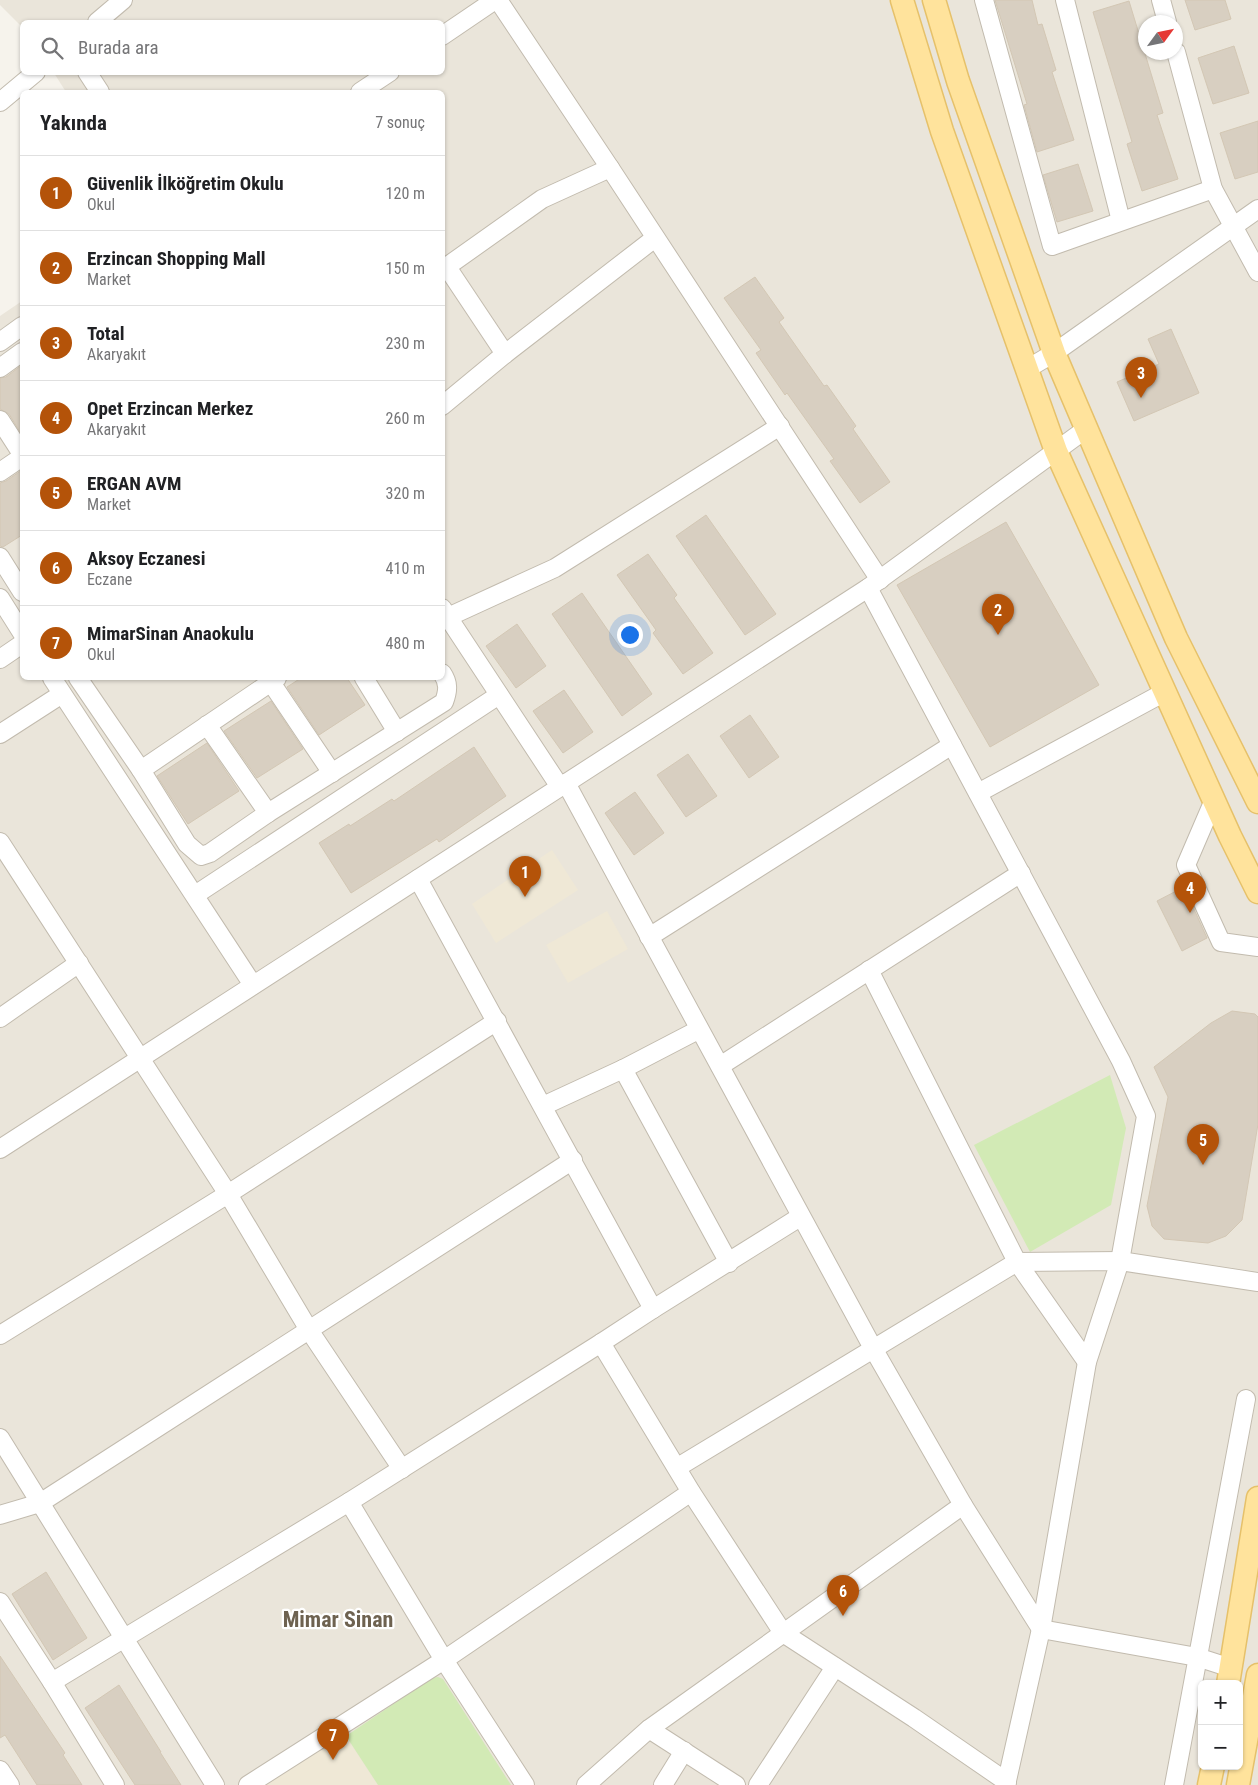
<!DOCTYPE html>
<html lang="tr">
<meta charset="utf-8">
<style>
body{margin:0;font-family:"Roboto Condensed",sans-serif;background:#f2f2f2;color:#202124}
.controls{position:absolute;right:15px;bottom:15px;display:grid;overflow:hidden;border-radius:8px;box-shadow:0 1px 4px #0004}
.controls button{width:45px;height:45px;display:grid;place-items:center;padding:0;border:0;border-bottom:1px solid #e0e0e0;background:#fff;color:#202124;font:25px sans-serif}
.compass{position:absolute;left:1138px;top:15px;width:45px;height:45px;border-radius:50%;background:#fff;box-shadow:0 1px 4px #0004;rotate:57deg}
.you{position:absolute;left:629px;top:634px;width:18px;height:18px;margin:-12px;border:4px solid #fff;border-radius:50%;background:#1a73e8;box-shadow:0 0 0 8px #1a73e833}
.badge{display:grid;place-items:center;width:32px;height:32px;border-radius:50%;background:#b45309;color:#fff;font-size:16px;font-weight:700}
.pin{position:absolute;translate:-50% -41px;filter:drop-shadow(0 1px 2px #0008)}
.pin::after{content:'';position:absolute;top:26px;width:18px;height:15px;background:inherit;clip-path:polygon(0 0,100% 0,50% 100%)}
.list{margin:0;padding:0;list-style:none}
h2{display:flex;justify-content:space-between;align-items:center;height:65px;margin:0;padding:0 20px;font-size:21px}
h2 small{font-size:16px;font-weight:400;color:#757577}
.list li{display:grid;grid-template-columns:32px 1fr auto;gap:15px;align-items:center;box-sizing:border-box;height:75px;padding:0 20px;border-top:1px solid #e0e0e0}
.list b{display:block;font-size:19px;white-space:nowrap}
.list p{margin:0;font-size:16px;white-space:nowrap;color:#757577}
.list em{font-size:16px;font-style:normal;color:#757577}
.icon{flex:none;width:28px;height:28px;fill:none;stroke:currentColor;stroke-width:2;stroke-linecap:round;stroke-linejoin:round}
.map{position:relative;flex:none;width:1258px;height:1785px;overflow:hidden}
.search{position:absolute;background:#fff;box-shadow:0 1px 4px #0004;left:20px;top:20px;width:425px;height:55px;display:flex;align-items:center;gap:12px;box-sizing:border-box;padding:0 18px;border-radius:8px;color:#757577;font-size:19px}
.panel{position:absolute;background:#fff;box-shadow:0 1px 4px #0004;left:20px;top:90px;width:425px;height:590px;border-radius:8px}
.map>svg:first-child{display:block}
.residential{fill:#eae5da;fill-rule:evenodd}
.education{fill:#efe8d6}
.green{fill:#d2eab5}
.building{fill:#d8cfc1;stroke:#d3c7b4}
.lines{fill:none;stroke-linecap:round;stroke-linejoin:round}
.minor-casing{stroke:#c2bbae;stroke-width:20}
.major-casing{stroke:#e6c16a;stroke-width:25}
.minor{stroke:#fff;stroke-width:18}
.major{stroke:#ffe39c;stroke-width:22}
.labels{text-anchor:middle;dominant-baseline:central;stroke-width:4.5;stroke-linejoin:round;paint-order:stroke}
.district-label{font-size:22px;font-weight:bold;fill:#6e6250;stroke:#fff}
</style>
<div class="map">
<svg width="1258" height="1785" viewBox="0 0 1258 1785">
<rect width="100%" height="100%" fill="#f6f3ec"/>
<path class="residential" d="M0 0H1258V1785H0V316L22 301V678H442V92H66L54 73 442 72V22H22V27L0 5ZM1146 22H1176V52H1146ZM1202 1684H1239V1766H1202Z"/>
<g class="education">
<polygon points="552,850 578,890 496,943 472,904"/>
<polygon points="607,911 628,949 568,983 546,945"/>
<polygon points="346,1736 378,1785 262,1785"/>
</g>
<g class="green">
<polygon points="1110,1075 1126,1128 1111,1205 1030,1252 974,1145"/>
<polygon points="438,1677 443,1679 511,1785 378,1785 346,1736 432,1678"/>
</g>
<g class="building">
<polygon points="995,0 1032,0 1038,25 1042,24 1056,70 1052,72 1074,140 1037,152 1024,105 1027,104"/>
<polygon points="1185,0 1225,0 1231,19 1195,30"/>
<polygon points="1129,1 1163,113 1157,115 1178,179 1142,191 1127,144 1132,142 1093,12"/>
<polygon points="1234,46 1249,93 1213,104 1198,58"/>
<polygon points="1258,121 1258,172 1235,179 1220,133"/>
<polygon points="1078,164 1093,211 1057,222 1043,175"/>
<polygon points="755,277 784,318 779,322 824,386 827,385 856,426 853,429 890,482 860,503 830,461 834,459 787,393 785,395 756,353 761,350 724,298"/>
<polygon points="1171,329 1199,393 1134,421 1117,382 1159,364 1148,339"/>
<polygon points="22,365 22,430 20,432 9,414 0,409 0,378 6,377"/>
<polygon points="22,470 22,535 3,547 0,546 0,483 6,481"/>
<polygon points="706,515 776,614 745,635 676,536"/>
<polygon points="1006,522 1099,685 990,747 897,585"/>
<polygon points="648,554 677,595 674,598 713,653 683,674 653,633 656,630 617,575"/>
<polygon points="582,593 652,694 622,716 552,614"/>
<polygon points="517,624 546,666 516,688 486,646"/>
<polygon points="301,678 347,678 365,705 319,735 287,687"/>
<polygon points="564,690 593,732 563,753 533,711"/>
<polygon points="271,701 303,749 257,778 224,731"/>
<polygon points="750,715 779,757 749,778 720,736"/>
<polygon points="207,743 239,791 188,824 157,776"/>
<polygon points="474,747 506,796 439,842 437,839 351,893 319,843 349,824 350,826 392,799 394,801"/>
<polygon points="688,754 717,796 686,817 657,775"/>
<polygon points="635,792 664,833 634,855 605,813"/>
<polygon points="1184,887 1207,938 1182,951 1157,901"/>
<polygon points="1232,1011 1255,1014 1258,1017 1258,1124 1242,1220 1226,1236 1208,1243 1164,1239 1152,1226 1147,1206 1168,1097 1154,1067 1211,1023"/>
<polygon points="46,1572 87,1638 53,1660 12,1594"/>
<polygon points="0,1656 65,1753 63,1755 82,1785 37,1785 5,1735 0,1738"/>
<polygon points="119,1685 161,1752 160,1752 181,1785 135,1785 85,1708"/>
</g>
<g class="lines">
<g class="minor-casing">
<g id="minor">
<polyline points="498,0 610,168 880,580"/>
<polyline points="984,0 1052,246 1213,189"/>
<polyline points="1065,0 1121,221"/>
<polyline points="1161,0 1167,22"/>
<polyline points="97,22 123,0"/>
<polyline points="442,36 495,0"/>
<polyline points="1176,52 1213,189 1258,272"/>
<polyline points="87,72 100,92"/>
<polyline points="360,92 390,72"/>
<polyline points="0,102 36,72"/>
<polyline points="447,267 505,354"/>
<polyline points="442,270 542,199 610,168"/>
<polyline points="0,342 22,326"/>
<polyline points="0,368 22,352"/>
<polyline points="1027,369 1054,353 1258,209"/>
<polyline points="442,406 505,354 655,238"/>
<polyline points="0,420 22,454"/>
<polyline points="0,472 22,457"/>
<polyline points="0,557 22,592"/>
<polyline points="868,588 1121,1061 1146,1116 1120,1261 1087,1362 1041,1629 1006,1785"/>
<polyline points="0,598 22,633"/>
<polyline points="442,608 560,787"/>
<polyline points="448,617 555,568 780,426"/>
<polyline points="0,659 22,644"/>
<polyline points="52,678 253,985"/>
<path d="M78 678 141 770 187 844 201 856 210 853 268 813 444 702C448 691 449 683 442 673"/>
<polyline points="268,678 332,773"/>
<polyline points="364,678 397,732"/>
<polyline points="207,725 268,813"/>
<polyline points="0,734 62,694"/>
<polyline points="141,770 277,678"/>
<polyline points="566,783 874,1350 963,1505 1041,1629 1197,1657 1231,1668"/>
<polyline points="978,793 1165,692"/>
<polyline points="1214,800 1186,865 1221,942 1258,947"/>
<polyline points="0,842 228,1194 309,1330 402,1469"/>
<polyline points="418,879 653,1309"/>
<polyline points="195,895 499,695"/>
<polyline points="649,937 952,745"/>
<polyline points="869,970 1017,1262 1087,1362"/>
<polyline points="0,1018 79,963"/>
<polyline points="720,1066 1021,873"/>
<polyline points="623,1069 729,1263"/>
<polyline points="543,1106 623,1069 698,1030"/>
<polyline points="0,1149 868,588 1086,429"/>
<polyline points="0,1335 228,1194 497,1021"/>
<polyline points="601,1343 691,1492 783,1633 914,1718 1007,1782"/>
<polyline points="0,1438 215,1785"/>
<polyline points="678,1467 1017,1262 1120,1261 1258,1282"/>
<polyline points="349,1502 444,1660 525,1785"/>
<polyline points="0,1515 40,1503 573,1160"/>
<polyline points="0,1602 52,1682 115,1785"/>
<polyline points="52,1682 349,1502 601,1343 653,1309 800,1217"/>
<polyline points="649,1729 736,1785"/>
<polyline points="0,1770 10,1785"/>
<polyline points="248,1785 444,1660 691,1492"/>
<polyline points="586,1785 649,1729 963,1505"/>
<polyline points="663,1785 684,1751"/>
<polyline points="758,1785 835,1667"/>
<polyline points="1174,1785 1246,1399"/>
</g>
</g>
<g class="major-casing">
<g id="major">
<polyline points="902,0 942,131 1056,451 1230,836 1258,892"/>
<polyline points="934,0 958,81 1054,353 1176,638 1258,802"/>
<polyline points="1228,1684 1258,1498"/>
<polyline points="1209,1785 1213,1766"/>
<polyline points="1238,1785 1258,1675"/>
</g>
</g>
<use href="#minor" class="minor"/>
<use href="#major" class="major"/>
</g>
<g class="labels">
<g class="district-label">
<text x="338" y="1619">Mimar Sinan</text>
</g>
</g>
</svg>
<div class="controls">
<button>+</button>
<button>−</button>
</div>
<svg class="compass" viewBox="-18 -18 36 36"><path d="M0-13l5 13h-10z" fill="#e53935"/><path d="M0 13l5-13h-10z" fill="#757577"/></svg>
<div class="you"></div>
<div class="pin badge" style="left:525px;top:897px">1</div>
<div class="pin badge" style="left:998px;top:635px">2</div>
<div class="pin badge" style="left:1141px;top:398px">3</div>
<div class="pin badge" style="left:1190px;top:913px">4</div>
<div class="pin badge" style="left:1203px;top:1165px">5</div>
<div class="pin badge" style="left:843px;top:1616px">6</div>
<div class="pin badge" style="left:333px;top:1760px">7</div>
<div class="search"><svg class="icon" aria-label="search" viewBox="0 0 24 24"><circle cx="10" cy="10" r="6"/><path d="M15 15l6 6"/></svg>Burada ara</div>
<section class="panel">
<h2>Yakında<small>7 sonuç</small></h2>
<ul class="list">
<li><span class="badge">1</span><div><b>Güvenlik İlköğretim Okulu</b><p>Okul</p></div><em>120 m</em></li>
<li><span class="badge">2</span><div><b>Erzincan Shopping Mall</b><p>Market</p></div><em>150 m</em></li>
<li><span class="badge">3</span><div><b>Total</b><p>Akaryakıt</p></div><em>230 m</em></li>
<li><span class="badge">4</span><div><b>Opet Erzincan Merkez</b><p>Akaryakıt</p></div><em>260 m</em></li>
<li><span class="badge">5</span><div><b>ERGAN AVM</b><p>Market</p></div><em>320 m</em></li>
<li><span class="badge">6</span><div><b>Aksoy Eczanesi</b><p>Eczane</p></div><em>410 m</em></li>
<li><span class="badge">7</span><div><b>MimarSinan Anaokulu</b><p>Okul</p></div><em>480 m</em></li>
</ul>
</section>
</div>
